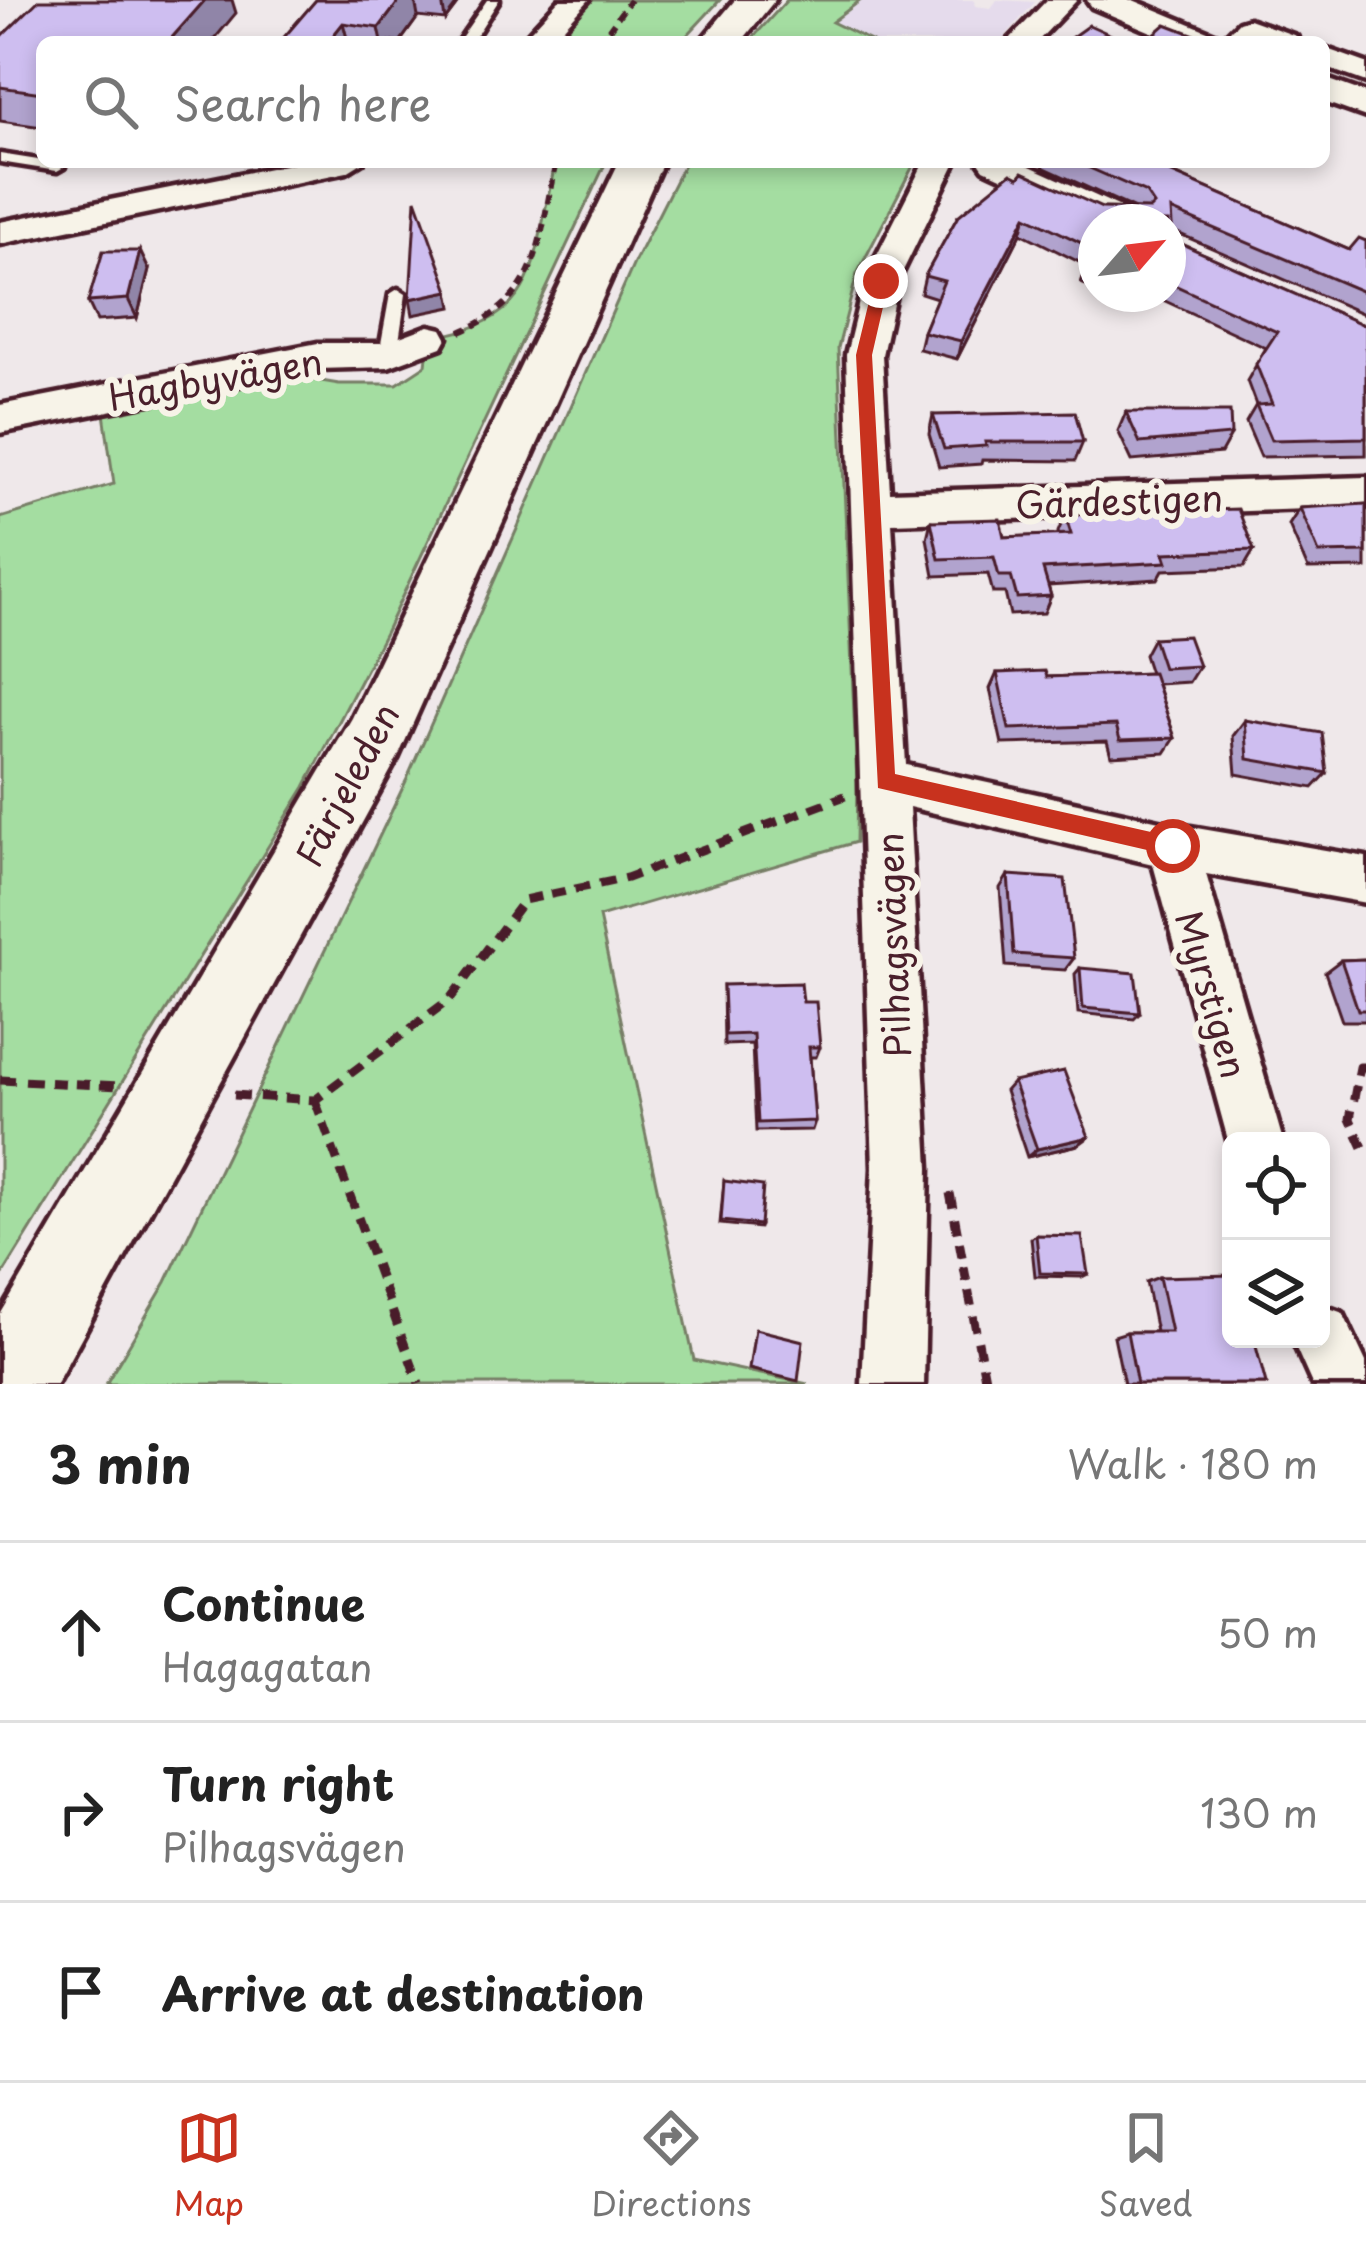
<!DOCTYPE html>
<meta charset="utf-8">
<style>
body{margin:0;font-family:"Playpen Sans",sans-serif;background:#f6f6f6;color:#222}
.controls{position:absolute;right:36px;bottom:36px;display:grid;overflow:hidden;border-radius:18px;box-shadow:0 6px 18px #0003}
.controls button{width:108px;height:108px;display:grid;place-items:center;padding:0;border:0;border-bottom:3px solid #e0e0e0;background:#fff;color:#222;font:60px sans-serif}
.compass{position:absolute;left:1078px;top:204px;width:108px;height:108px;border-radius:50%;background:#fff;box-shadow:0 6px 18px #0003;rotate:62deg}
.stop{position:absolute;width:36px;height:36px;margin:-27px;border:9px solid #c8321e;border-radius:50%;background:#fff}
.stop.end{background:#c8321e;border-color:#fff;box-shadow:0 3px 12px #0008}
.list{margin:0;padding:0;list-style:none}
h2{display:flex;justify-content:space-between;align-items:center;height:156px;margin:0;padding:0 48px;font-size:51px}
h2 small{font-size:39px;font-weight:400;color:#767676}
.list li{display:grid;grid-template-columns:78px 1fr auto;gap:36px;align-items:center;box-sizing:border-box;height:180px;padding:0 48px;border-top:3px solid #e0e0e0}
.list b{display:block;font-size:45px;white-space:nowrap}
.list p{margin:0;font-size:39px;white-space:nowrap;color:#767676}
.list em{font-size:39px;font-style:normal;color:#767676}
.icon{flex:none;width:66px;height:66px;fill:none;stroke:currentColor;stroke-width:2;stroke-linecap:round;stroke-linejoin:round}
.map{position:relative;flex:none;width:1366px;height:1384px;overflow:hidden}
.search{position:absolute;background:#fff;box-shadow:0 6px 18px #0003;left:36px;right:36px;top:36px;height:132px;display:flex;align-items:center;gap:30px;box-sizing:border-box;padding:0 42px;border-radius:18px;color:#767676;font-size:45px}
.sheet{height:696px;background:#fff}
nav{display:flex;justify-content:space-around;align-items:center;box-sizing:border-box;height:168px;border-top:3px solid #e0e0e0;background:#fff;font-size:33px;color:#767676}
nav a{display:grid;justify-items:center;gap:6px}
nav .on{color:#c8321e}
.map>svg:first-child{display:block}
.built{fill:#e5dbec}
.green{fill:#a4dda1;stroke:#777e66;stroke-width:3}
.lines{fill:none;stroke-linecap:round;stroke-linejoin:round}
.service-casing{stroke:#4a1f2b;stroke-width:9}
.minor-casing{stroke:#4a1f2b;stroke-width:9}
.tertiary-casing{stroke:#4a1f2b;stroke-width:9}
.secondary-casing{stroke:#4a1f2b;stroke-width:9}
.path-far1{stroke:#4a1f2b;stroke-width:6;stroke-dasharray:9 6;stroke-linecap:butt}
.path{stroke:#4a1f2b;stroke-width:9;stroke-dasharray:15 10;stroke-linecap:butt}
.service{fill:#f7f3e8;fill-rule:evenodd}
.minor{fill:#f7f3e8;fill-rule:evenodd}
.tertiary{fill:#f7f3e8;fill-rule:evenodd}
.secondary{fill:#f7f3e8;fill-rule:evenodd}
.wall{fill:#b1a3ce;stroke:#4a1f2b;stroke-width:3}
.shaded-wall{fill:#9085a8;stroke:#4a1f2b;stroke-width:3}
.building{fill:#cebef0;stroke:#4a1f2b;stroke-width:3}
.route{fill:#c8321e}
.labels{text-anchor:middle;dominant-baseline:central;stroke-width:12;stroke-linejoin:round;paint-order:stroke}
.street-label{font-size:36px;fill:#4a1f2b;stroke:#f7f3e8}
</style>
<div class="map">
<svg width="1366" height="1384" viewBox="0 0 1366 1384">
<rect width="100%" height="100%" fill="#efe8ea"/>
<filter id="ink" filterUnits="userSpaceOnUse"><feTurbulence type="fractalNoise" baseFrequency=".00833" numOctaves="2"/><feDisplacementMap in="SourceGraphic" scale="24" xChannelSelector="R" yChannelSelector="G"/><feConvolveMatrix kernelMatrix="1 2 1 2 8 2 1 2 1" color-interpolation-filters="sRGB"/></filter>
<g filter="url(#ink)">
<polygon class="built" points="861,0 974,0 975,6 991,8 997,0 1035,2 1000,42 873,42 831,22"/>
<g class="green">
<polygon points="592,0 720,0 681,42 552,42"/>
<polygon points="787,0 861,0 832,22 873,42 749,42"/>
<path d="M556 162H606L386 631 305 787 0 1279V518L114 484 103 406 274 373 339 384H397L426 365 429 338C548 319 530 258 556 162Z"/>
<polygon points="685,162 915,162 857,274 838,348 857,783 856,842 599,917 694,1360 808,1384 106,1384 166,1282 406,781 635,261"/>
</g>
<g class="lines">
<g class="service-casing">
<g id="service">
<polygon points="487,0 499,0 472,42 458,42"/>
<polygon points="0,154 57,163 64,167 57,171 0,162"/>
<polygon points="398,289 406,294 397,355 388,361 379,355 390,294"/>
</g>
</g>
<g class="minor-casing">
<g id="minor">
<polygon points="559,0 589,0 550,42 520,42"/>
<polygon points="1047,0 1077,0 1037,42 1007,42"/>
<polygon points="1249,19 1296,36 1300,42 1219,42 1239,22"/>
<polygon points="1324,48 1366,63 1366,82 1324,67"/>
<polygon points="300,162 363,162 347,172 0,244 0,222"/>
<polygon points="924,162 956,162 898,281 882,355 890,492 1366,477 1366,507 892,523 906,765 1173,824 1366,857 1366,903 1206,874 1283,1141 1231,1141 1231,1151 1153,864 909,807 929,1168 924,1384 862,1384 873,1168 846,355 864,281"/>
<polygon points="979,162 1021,162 1138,215 1143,222 1098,222 984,169"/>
<polygon points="429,326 442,329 447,338 442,347 388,367 318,369 0,433 0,405 318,343 384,343"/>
<polygon points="1321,1305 1343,1313 1366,1362 1366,1384 1312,1384 1292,1339 1321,1339"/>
</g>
</g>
<g class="tertiary-casing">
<g id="tertiary">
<polygon points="1087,0 1133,0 1217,35 1222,42 1175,42 1092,7"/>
<polygon points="1324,78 1366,93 1366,117 1324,102"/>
</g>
</g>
<g class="secondary-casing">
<g id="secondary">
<polygon points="735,0 775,0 741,42 700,42"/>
<polygon points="619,162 663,162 398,757 56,1384 0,1384 0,1315 352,718"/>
</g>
</g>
<g class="path-far1">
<polyline points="600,42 630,0"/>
<path d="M460 332C543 297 538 240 556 162"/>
</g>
<g class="path">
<polyline points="1366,1067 1360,1067 1350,1119 1366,1154"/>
<polyline points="0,1080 118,1086"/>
<polyline points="234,1095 315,1100 450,999 524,900 627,878 845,796"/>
<polyline points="315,1100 419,1384"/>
<polyline points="950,1193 986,1384"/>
</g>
<use href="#service" class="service"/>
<use href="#minor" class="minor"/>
<use href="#tertiary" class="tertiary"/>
<use href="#secondary" class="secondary"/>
</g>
<g class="wall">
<polygon points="316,0 460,0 445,20 418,17 400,42 280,42"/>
<polygon points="236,13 42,42 42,127 0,121 0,38"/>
<polygon points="1045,162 1147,162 1349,250 1366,241 1366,315 1173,231 1173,240 1366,326 1366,455 1261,457 1246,422 1256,405 1247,381 1266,348 1150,294 1168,294 1168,222 1096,222 1096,290 1081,283 1087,266 1021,233 957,359 919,349 923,332 937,298 921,293 925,276 958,216 1102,208 1135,209 1043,167"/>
<polygon points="149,270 137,318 97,321 88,302"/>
<polygon points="1104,294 1143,294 1129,307"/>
<polygon points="1126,412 1231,435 1221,453 1132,461 1118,431"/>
<polygon points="933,415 1083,442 1075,461 982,460 981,464 939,467 929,434"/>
<polygon points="1366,504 1366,568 1308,569 1289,525 1300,508"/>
<polygon points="1065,515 1254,550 1244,567 1163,570 1158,579 1048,586 1051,596 1044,613 1010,615 1005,593 993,593 988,574 934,576 927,538 931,521 1004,537 1059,535 1058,532"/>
<polygon points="1153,638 1199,666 1189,682 1157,684 1175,738 1165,753 1111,756 1107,741 1002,744 990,689 997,673 1047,677 1150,673 1144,655"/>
<polygon points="1245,720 1327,773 1313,788 1236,774 1233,736"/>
<polygon points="1008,875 1074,958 1065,970 1006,966 1000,888"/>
<polygon points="1366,959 1366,1021 1342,1021 1325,972 1341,960"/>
<polygon points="1080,968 1140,1013 1134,1019 1078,1013 1075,974"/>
<polygon points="723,985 803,1002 820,1047 816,1057 810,1057 815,1121 812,1130 756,1131 752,1044 724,1045"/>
<polygon points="1013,1082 1078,1145 1027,1157 1005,1091"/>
<polygon points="724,1181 760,1225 759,1228 720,1224"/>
<polygon points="1036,1235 1088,1274 1082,1277 1035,1276 1031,1238"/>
<polygon points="1159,1277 1266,1384 1124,1384 1114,1336 1127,1332 1156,1332 1146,1282"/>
</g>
<g class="shaded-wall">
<polygon points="205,0 232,0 236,13 212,42 168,42"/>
<polygon points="400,0 415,0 418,17 400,42 382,42 379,28"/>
<polygon points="442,0 460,0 445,20"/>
<polygon points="343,23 348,42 328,42"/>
<polygon points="1026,216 1021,233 957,359 961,341"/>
<polygon points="140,251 149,270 137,318 128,299"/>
<polygon points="449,291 452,307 413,315 410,299"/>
<polygon points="1134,294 1143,294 1129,307"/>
<polygon points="1089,1137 1078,1145 1027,1157 1037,1149"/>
</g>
<g class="building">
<polygon points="39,0 205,0 168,42 42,42 42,93 0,87 0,38"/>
<polygon points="316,0 400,0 379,28 343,23 328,42 280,42"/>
<polygon points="1166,24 1213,42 1145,42"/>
<polygon points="1089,25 1127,42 1065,42"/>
<polygon points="1076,162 1147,162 1349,250 1359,238 1366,241 1366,293 1171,210 1173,240 1366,326 1366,438 1271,440 1256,405 1272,404 1256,364 1277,332 1168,282 1168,222 1096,222 1096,250 1026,216 961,341 923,332 944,281 925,276 958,216 1011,173 1019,177 1023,172 1102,208 1150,209 1154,205 1146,193"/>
<polygon points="416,199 449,291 410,299"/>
<polygon points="103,251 140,251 128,299 88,302"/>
<polygon points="1096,258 1096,269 1087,265"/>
<polygon points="1075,412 1083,442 985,442 986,446 944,449 933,415"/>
<polygon points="1126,412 1230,412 1231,435 1140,443"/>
<polygon points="1366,504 1366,552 1319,553 1300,508"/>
<polygon points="1238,509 1254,550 1164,553 1167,562 1043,569 1051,596 1017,598 1011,576 999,576 994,557 939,559 931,521 1000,519 1004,537 1071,534 1065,515"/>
<polygon points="1188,636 1199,666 1163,668 1153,638"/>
<polygon points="1045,671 1047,677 1153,673 1175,738 1120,740 1116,725 1009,729 997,673"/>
<polygon points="1245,720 1322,733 1327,773 1248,759"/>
<polygon points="1008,875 1065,879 1074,958 1014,954"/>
<polygon points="1366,959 1366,1010 1358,1010 1341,960"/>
<polygon points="1080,968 1135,973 1140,1013 1083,1008"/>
<polygon points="801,983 803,1002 816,1002 820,1047 809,1047 815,1121 758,1123 753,1034 725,1035 723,985"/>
<polygon points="1064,1071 1089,1137 1037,1149 1013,1082"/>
<polygon points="724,1181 763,1186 760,1225 721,1221"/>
<polygon points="1036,1235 1082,1236 1088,1274 1040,1273"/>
<polygon points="1231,1275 1231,1339 1254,1339 1266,1384 1137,1384 1127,1332 1171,1332 1159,1277"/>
<polygon points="755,1329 803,1341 798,1381 749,1369"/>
</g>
</g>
<polygon class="route" points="881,276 889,281 872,355 895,774 1173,837 1183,846 1180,853 1173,856 878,788 856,355 874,281"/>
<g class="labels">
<g class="street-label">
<text transform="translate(215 378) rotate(-10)">Hagbyvägen</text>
<text transform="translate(1119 500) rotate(-2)">Gärdestigen</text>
<text transform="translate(346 784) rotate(-62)">Färjeleden</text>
<text transform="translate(892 945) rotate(-92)">Pilhagsvägen</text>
<text transform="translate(1213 994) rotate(74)">Myrstigen</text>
</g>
</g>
</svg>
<div class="controls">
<button><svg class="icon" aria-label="locate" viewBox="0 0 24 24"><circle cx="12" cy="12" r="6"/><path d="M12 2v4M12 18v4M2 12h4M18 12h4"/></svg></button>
<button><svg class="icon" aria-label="layers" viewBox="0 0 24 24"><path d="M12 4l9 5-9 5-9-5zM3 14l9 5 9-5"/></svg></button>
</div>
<svg class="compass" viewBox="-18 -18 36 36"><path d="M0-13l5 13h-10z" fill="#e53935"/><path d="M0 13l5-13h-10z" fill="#767676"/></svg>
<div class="stop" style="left:1173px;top:846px"></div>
<div class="stop end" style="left:881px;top:281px"></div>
<div class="search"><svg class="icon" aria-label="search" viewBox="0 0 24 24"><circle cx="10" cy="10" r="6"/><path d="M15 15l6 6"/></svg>Search here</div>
</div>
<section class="sheet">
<h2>3 min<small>Walk · 180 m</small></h2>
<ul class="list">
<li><svg class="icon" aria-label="ahead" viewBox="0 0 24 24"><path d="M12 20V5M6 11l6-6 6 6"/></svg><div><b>Continue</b><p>Hagagatan</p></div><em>50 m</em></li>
<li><svg class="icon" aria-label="right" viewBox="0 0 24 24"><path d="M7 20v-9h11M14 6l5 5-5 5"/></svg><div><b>Turn right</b><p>Pilhagsvägen</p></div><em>130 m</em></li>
<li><svg class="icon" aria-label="arrive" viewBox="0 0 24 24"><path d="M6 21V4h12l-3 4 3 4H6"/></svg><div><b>Arrive at destination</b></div></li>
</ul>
</section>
<nav>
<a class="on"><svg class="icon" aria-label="map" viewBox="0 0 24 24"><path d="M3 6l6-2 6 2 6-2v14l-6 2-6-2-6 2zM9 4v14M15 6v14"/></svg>Map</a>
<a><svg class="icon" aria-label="directions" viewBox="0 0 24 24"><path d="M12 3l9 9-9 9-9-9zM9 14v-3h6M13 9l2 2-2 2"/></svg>Directions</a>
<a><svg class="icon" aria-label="saved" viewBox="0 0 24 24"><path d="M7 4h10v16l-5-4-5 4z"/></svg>Saved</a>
</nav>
